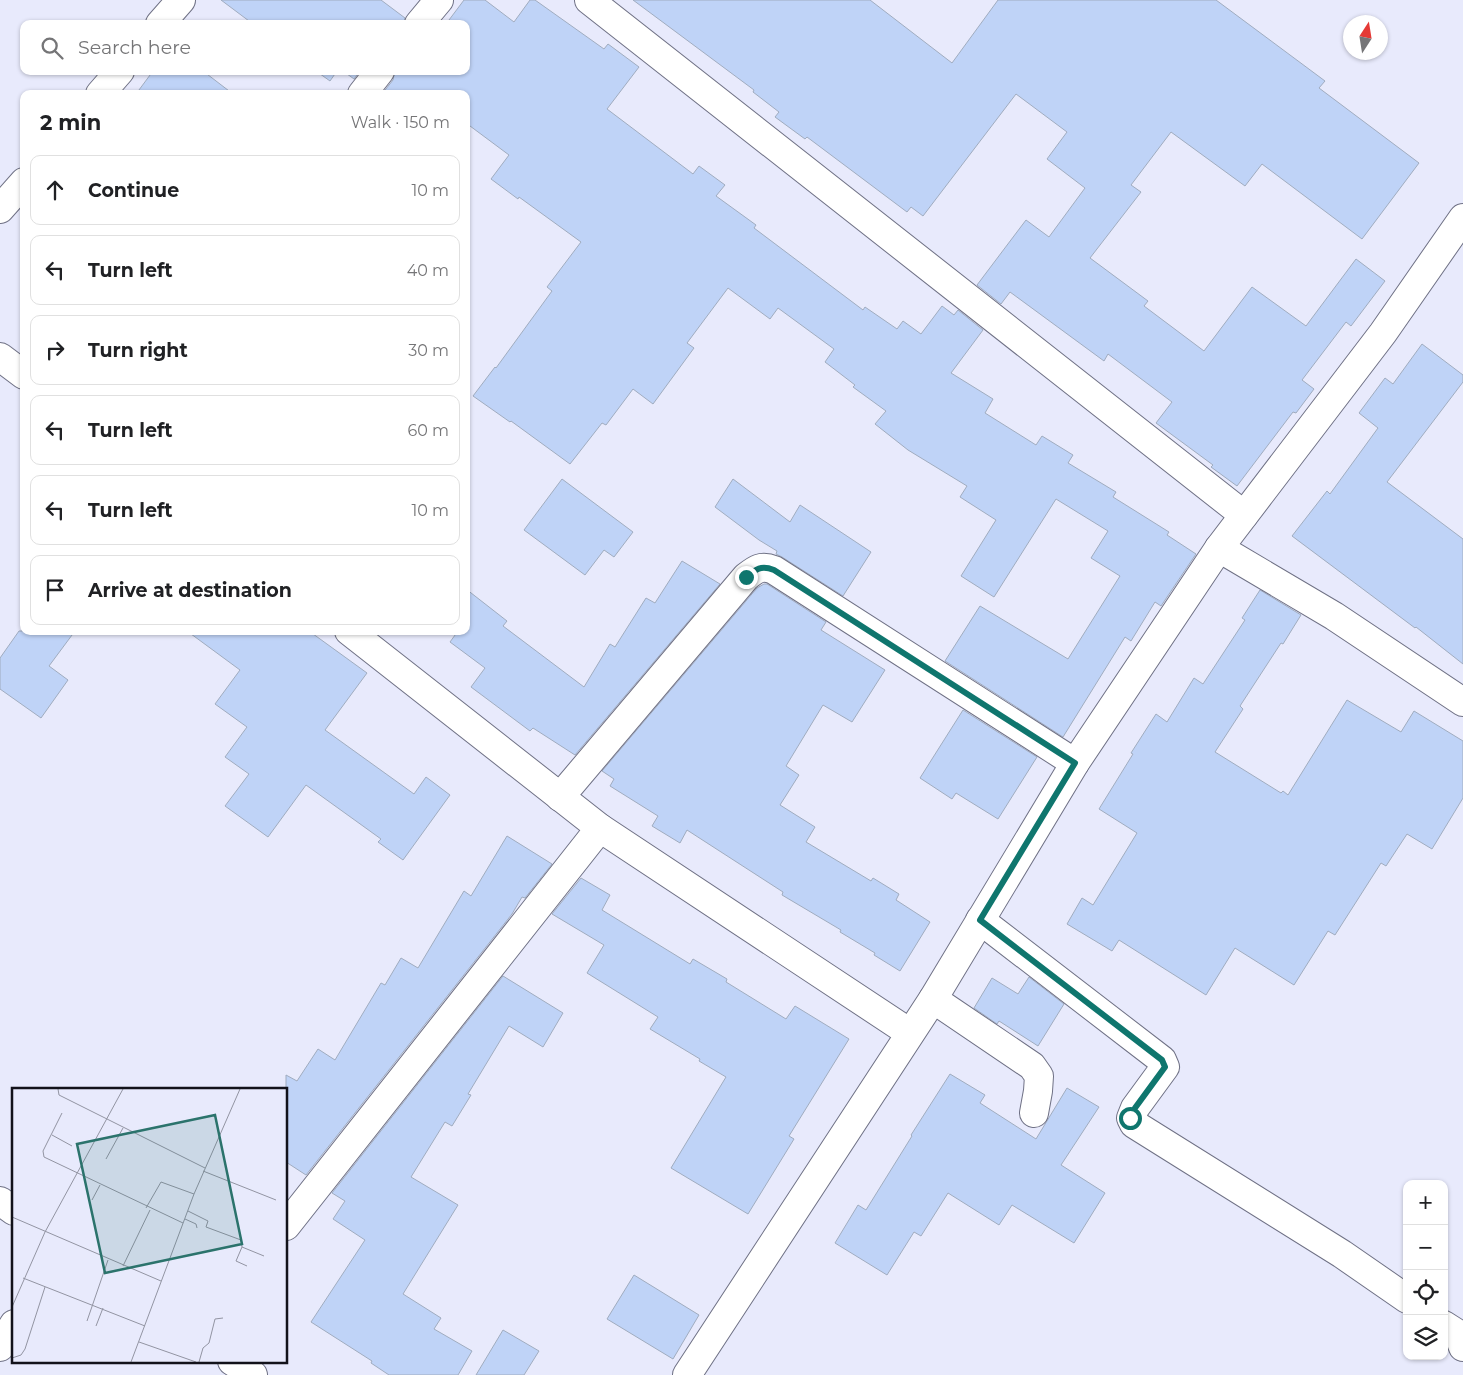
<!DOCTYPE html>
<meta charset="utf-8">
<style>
body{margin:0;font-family:Montserrat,sans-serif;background:#f6f6f6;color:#202124}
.controls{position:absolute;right:15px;bottom:15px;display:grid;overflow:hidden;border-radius:10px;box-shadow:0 1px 4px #0004}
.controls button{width:45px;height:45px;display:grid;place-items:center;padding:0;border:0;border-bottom:1px solid #e0e0e0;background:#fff;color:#202124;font:25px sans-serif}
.compass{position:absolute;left:1343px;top:15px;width:45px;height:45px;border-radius:50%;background:#fff;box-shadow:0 1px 4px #0004;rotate:12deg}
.stop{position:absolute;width:15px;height:15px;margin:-11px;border:4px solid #0f766e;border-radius:50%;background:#fff}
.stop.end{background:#0f766e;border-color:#fff;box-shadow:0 1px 5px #0008}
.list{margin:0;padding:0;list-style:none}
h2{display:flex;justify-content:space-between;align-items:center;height:65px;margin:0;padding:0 20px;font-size:21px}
h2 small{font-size:16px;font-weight:400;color:#757577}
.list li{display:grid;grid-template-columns:32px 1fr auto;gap:15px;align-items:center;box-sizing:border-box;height:70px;margin:0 10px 10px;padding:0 10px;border:1px solid #e0e0e0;border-radius:10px}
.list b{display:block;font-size:19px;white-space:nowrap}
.list em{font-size:16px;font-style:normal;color:#757577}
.icon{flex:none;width:28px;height:28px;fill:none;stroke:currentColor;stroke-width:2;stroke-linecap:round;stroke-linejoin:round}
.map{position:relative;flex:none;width:1463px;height:1375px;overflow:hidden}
.search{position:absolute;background:#fff;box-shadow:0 1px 4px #0004;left:20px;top:20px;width:450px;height:55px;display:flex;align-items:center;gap:12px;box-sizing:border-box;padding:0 18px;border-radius:10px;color:#757577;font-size:19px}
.panel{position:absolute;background:#fff;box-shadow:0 1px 4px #0004;left:20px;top:90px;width:450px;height:545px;border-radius:10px}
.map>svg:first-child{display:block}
.building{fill:#bfd3f7;stroke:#a0acbf}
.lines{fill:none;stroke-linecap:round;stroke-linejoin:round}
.street-casing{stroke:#6f7185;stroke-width:30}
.street{stroke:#fff;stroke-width:28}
.route{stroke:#0f766e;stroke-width:6}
.inset-road{fill:none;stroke:#9294a2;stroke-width:1}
.view{fill:#2b736c;fill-opacity:0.15;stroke:#2b736c;stroke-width:2.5}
.inset-edge{fill:none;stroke:#12121a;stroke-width:2.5}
</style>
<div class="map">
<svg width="1463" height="1375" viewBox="0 0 1463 1375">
<rect width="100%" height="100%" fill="#e8eafc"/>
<g class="building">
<polygon points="221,0 381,0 405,18 404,24 253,24"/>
<polygon points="464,0 485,0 514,22 530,0 535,0 604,49 608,44 639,67 607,109 693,174 699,166 725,185 716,196 756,225 754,228 863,310 865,307 897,329 903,321 921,334 942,306 954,315 958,310 983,330 951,373 993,399 985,413 1036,445 1042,436 1073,455 1068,463 1116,492 1113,497 1169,532 1167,535 1196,554 1161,606 1155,602 1131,641 1125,637 1063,737 945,661 980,606 1068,659 1120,576 1091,558 1108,531 1056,499 994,597 961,576 996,520 960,497 967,486 908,450 875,424 886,411 853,387 855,385 825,362 834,349 778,308 770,319 728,288 687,343 694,348 653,404 633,389 606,425 602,423 570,464 511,421 510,422 473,396 495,367 496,368 552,291 547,287 581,242 519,197 518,199 491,179 509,155 466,123 466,94 382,94 393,80 395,71 466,71 466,24 446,24"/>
<polygon points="633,0 870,0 952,63 998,0 1216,0 1325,81 1319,88 1419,163 1362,239 1262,164 1245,186 1171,132 1131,185 1141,192 1090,258 1148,301 1144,306 1204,351 1252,287 1306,326 1356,259 1385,281 1351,326 1346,322 1302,380 1314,389 1296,413 1293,412 1237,486 1211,467 1213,465 1156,423 1172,402 1108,354 1104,361 1010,292 1001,304 977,285 1026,220 1049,237 1085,188 1047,159 1067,132 1016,94 923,216 911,207 907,212 807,137 805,139 775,117 779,112 753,92 754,90"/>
<polygon points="153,71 203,71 233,94 136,94"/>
<polygon points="316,71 337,71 330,81"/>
<polygon points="343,71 360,71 354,79"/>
<polygon points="1422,344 1463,375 1463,382 1387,482 1463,539 1463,664 1416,627 1415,628 1292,536 1327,491 1330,494 1378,428 1359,413 1385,378 1393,384"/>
<polygon points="562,479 633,532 614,557 604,550 585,575 524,530"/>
<polygon points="733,479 790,522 800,505 871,552 843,596 782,557 776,554 777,551 759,540 715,507"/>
<polygon points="682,561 720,584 575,755 533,728 530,731 471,687 485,668 450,642 458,631 466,631 466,589 507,621 503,626 584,687 610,644 615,647 646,598 655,603"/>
<polygon points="764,584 767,584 826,622 821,630 885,670 852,722 823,705 786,766 799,775 780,805 815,827 806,842 871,881 873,878 899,894 896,900 930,922 900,971 874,955 875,953 840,932 841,930 782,895 783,892 687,830 680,843 652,826 658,816 610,786 614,779 602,771 757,588"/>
<polygon points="1260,590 1301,615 1283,644 1281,643 1240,706 1243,709 1215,752 1281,793 1283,791 1288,795 1347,700 1401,732 1414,711 1463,741 1463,798 1432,849 1407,834 1386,866 1381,863 1335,935 1328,931 1294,985 1235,948 1206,995 1119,940 1112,951 1067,924 1082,898 1093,905 1137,833 1099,809 1133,754 1131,753 1156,714 1167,722 1194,678 1203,684 1245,620 1242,618"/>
<polygon points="19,631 75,631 49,666 68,680 41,718 0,689 0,658"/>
<polygon points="187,631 309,631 367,673 325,730 414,794 426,777 450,795 403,860 378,842 381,839 306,785 268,837 225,806 249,774 225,757 247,727 215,704 240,670"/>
<polygon points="963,710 1037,757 998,819 956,793 952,799 920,778"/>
<polygon points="507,836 552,864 525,898 522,897 512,914 306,1175 286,1162 286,1075 297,1081 318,1049 335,1060 381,983 385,985 401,958 418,968 464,891 471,896"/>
<polygon points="581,878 610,895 602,910 690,964 693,959 727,979 726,982 786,1019 795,1006 849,1039 789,1136 794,1139 748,1214 671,1168 726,1077 699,1061 700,1059 650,1029 658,1017 587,973 604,945 552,914"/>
<polygon points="503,976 563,1013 543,1047 509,1026 468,1094 471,1095 452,1126 445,1122 411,1177 458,1205 403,1294 441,1318 434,1329 472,1351 458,1375 389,1375 371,1363 372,1361 311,1322 365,1240 333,1219 345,1201 332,1193"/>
<polygon points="1029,977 1064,1004 1038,1046 999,1021 997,1024 974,1008 992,978 1018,994"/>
<polygon points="950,1074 985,1095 980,1103 1036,1139 1067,1088 1099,1107 1061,1165 1105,1193 1074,1243 1012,1205 999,1225 948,1193 921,1236 914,1232 887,1275 835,1243 858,1205 866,1210 912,1136 911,1135"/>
<polygon points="634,1275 699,1315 673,1359 607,1319"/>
<polygon points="503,1330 539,1351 524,1375 476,1375"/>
</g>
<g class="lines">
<g class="street-casing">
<g id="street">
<polyline points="589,0 1244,515"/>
<polyline points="160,24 181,0"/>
<polyline points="419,24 439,0"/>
<polyline points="100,94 120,71"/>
<polyline points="362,94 380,71"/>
<polyline points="0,209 24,182"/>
<polyline points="0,357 24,375"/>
<polyline points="1219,548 1334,616 1463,702"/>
<polyline points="349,631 600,828 910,1033"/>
<path d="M560 797 746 577C756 569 761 565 774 570L1075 763"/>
<polyline points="980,920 1162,1060 1165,1067 1135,1108 1131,1118 1134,1124 1342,1254 1407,1299"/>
<polyline points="933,999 1032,1066 1039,1076 1038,1091 1034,1113"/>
<polyline points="0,1201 14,1211"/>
<polyline points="286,1226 600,828"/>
<polyline points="1444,1325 1458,1334 1463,1347"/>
<polyline points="0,1347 14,1324"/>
<polyline points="232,1361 253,1375"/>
<polyline points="687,1375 933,999 1075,763 1219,548 1383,333 1463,218"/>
</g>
</g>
<use href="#street" class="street"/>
</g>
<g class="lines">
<path class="route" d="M746 577C756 569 761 565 774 570L1075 763 980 920 1162 1060 1165 1067 1135 1108 1130 1118"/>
</g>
<g transform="translate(12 1088)">
<rect width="275" height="275" fill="#e8eafc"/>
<path class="inset-road" d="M46 1 47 7 193 80M50 25 31 63 32 69 171 135M40 47 60 58M94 71 111 40M191 83 264 112M80 112 88 97M134 120 149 94 182 106M176 123 196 133 194 139 229 152 230 159 224 173 235 178M0 129 149 193M173 131 184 136 185 140M230 159 252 168M111 178 138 122M11 190 133 238M0 219 33 144 111 1M75 233 96 172M84 238 91 220M127 254 184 274M0 270 9 267 13 261 33 199M119 274 182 106 228 1M187 274 191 260 197 255 203 231 211 230"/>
<path class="view" d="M203 27 230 156 93 185 65 56Z"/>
<rect width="275" height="275" class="inset-edge"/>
</g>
</svg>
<div class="controls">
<button>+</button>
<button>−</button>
<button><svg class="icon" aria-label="locate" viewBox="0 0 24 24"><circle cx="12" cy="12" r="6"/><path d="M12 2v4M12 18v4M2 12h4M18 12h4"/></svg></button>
<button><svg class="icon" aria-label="layers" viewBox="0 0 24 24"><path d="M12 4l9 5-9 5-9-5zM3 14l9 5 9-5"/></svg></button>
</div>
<svg class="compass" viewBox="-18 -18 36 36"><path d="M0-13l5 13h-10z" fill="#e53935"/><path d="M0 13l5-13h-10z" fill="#757577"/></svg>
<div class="stop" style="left:1130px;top:1118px"></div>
<div class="stop end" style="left:746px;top:577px"></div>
<div class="search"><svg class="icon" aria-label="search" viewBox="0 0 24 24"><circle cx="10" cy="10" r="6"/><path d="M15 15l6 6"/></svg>Search here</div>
<section class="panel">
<h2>2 min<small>Walk · 150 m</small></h2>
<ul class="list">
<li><svg class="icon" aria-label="ahead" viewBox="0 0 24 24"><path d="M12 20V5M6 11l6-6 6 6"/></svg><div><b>Continue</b></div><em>10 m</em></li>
<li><svg class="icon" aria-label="left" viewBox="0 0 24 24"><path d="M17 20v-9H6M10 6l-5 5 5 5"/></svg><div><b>Turn left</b></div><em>40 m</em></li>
<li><svg class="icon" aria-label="right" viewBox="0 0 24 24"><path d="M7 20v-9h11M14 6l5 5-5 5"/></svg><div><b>Turn right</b></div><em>30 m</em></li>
<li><svg class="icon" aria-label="left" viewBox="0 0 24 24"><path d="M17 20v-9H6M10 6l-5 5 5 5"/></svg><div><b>Turn left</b></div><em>60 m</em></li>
<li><svg class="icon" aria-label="left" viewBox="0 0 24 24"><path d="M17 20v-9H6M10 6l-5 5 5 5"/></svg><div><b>Turn left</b></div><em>10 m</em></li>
<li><svg class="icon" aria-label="arrive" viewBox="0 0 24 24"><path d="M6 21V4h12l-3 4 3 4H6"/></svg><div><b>Arrive at destination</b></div></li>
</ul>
</section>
</div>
